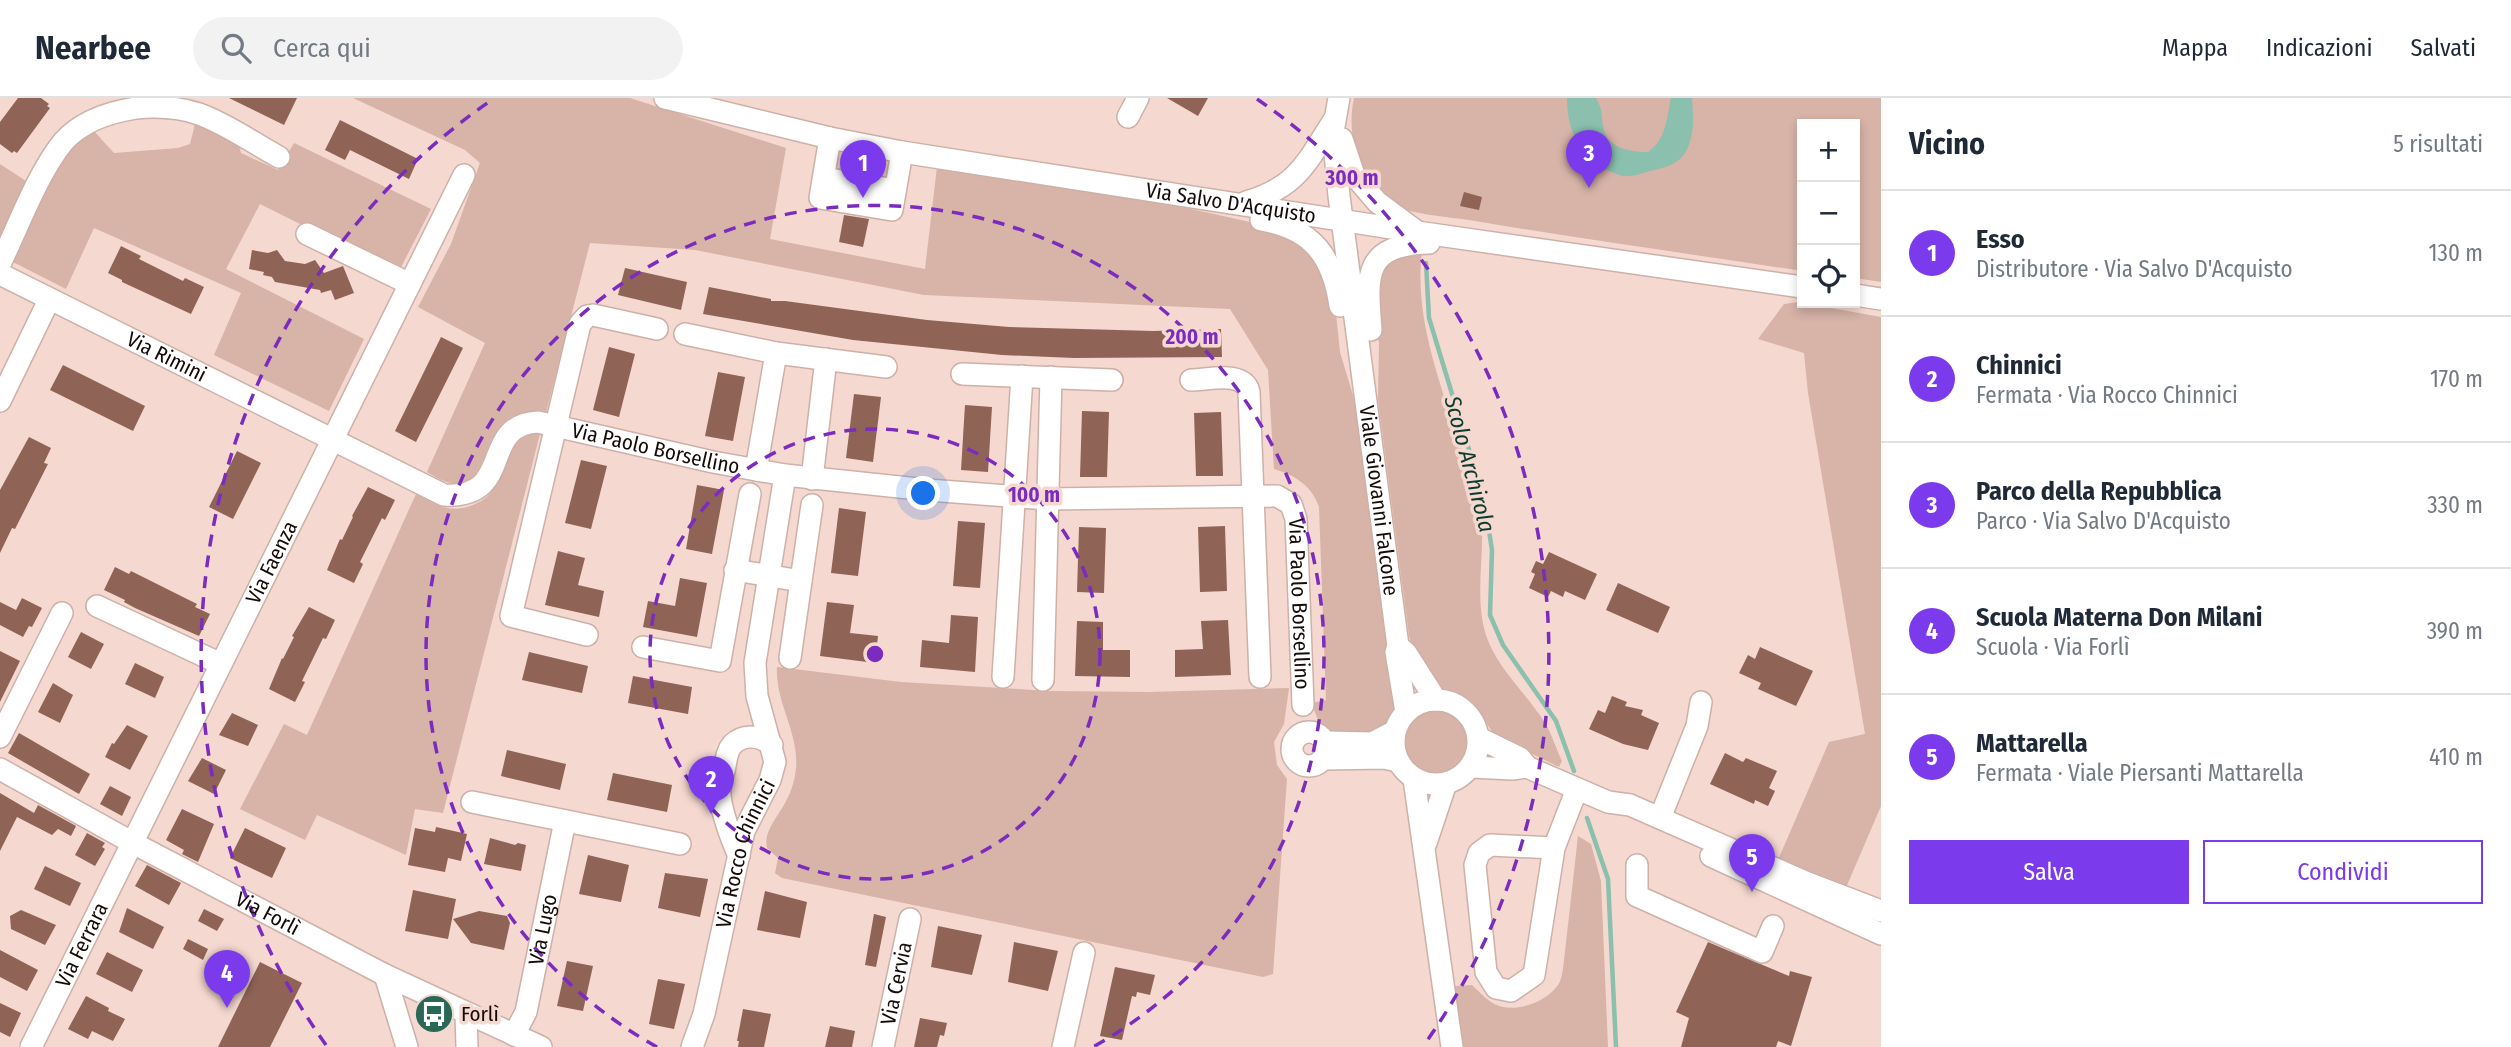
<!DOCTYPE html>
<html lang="it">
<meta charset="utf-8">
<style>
body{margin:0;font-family:"Fira Sans Condensed",sans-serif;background:#f2f2f3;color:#1f2937}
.controls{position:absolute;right:21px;top:21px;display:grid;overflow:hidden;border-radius:0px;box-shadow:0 4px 10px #0003}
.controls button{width:63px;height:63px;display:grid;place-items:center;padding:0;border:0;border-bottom:2px solid #e0e1e3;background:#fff;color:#1f2937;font:35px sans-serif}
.you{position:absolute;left:924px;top:396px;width:24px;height:24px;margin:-18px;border:5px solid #fff;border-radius:50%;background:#1a73e8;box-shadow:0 0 0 10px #1a73e833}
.badge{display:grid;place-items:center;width:46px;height:46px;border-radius:50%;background:#7c3aed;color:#fff;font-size:23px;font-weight:700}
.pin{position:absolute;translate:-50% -58px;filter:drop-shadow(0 2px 4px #0008)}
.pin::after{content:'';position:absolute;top:37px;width:24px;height:21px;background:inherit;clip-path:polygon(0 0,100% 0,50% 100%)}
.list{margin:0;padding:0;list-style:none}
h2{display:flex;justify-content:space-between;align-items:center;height:91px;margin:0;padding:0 28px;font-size:30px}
h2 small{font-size:23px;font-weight:400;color:#747a83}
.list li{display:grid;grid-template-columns:46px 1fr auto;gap:21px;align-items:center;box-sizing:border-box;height:126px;padding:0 28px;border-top:2px solid #e0e1e3}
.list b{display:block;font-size:26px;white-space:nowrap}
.list p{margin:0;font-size:23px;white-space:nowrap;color:#747a83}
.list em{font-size:23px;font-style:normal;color:#747a83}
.actions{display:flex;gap:14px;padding:21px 28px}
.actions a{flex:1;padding:16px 0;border:2px solid #7c3aed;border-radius:0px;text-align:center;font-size:24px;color:#7c3aed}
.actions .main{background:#7c3aed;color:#fff}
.icon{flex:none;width:38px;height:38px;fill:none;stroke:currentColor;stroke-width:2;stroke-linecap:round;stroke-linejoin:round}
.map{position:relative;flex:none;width:1881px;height:949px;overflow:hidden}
header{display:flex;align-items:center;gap:42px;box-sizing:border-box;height:98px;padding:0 35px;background:#fff;border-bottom:2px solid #e0e1e3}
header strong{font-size:33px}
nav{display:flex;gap:38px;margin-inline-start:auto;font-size:24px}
.search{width:490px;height:63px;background:#f2f2f3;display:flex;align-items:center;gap:18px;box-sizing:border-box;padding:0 24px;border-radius:38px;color:#747a83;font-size:26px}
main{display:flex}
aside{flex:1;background:#fff}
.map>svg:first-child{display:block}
.green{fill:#d7b3a8}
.water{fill:#8ac0ad}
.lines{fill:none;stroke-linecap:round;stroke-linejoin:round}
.stream{stroke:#8ac0ad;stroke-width:4.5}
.building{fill:#8f6355}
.minor-casing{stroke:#cdb1a9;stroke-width:24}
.minor{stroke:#fff;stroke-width:21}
.ring{fill:none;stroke:#7b2cbf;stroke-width:3.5;stroke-dasharray:12 9}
.labels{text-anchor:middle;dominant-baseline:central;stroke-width:7;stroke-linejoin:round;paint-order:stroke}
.street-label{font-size:21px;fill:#150c09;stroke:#f5d8cf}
.poi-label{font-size:21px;fill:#150c09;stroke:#f5d8cf;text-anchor:start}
.water-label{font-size:23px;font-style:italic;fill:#0c3c2f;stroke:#f5d8cf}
.centre{fill:#7b2cbf;stroke:#f5d8cf;stroke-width:3.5}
.ring-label{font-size:21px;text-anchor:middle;font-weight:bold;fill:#7b2cbf;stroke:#f5d8cf;stroke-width:7;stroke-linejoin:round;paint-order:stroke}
</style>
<header>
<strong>Nearbee</strong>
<div class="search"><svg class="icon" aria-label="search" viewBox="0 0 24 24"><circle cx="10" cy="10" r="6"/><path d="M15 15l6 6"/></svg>Cerca qui</div>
<nav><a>Mappa</a><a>Indicazioni</a><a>Salvati</a></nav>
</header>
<main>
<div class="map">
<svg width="1881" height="949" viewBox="0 0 1881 949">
<rect width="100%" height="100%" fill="#f5d8cf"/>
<g class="green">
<path d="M353 0H630L786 50 770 141 925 171 937 69 1155 103 1268 128 1314 155 1335 206 1340 254 1357 311 1396 611 1392 622 1380 635 1333 636C1319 628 1316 618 1312 605L1326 602 1319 409C1312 388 1295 377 1274 371L1268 272 1230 211 924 197 695 152 590 145 546 315C471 305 499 393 452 385 443 384 434 378 427 374L485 245 418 209 451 146 480 65 465 52Z"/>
<path d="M1354 0H1881V184L1855 180V26H1802V173C1691 156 1580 141 1469 122 1454 120 1406 115 1396 108 1361 84 1345 41 1354 0Z"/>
<polygon points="196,22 238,43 241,55 278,72 294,45 431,111 398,175 260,106 226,171 364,241 329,313 214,257 241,195 94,130 66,191 9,162 51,78 74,45 93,32 114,55 178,50 190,46"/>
<polygon points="0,66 29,85 0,144"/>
<path d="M1422 153C1413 223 1444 294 1464 359 1469 376 1476 393 1480 410 1487 451 1473 495 1486 537 1496 569 1527 596 1545 625 1552 636 1556 651 1562 663L1559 669 1497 639C1486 629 1483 613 1471 603 1463 597 1454 596 1446 592 1425 583 1415 558 1409 538L1378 302 1379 245 1373 206 1385 166 1394 160Z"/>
<polygon points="1798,204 1881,219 1881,708 1845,792 1778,762 1829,644 1865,636 1808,295 1804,255 1758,241 1784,206"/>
<path d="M533 335 540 336 443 715 415 711 406 757 317 717 305 742 240 711 284 626 307 637 416 396C426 401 436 407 447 410 456 412 465 410 473 407 512 392 497 345 533 335Z"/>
<path d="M777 569 901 584 1050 593 1149 594 1289 590 1284 626 1274 644 1277 667 1287 681 1273 876 1263 879 782 780 775 775 778 760 767 750C763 732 780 717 787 701 792 692 795 680 796 670 799 634 775 604 777 569Z"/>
<circle cx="1437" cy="644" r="34"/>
<path d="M1578 738 1591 746 1601 783 1608 949H1463L1455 888 1472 887C1481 895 1490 907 1503 909 1522 913 1548 902 1558 887 1561 883 1562 876 1563 871Z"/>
</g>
<path class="water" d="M1567 0H1596C1603 13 1601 14 1603 27 1605 50 1630 54 1648 54 1666 42 1667 19 1671 0H1692C1693 16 1695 33 1688 49 1682 64 1669 69 1654 72 1646 74 1636 78 1627 78 1621 79 1613 74 1607 72 1578 58 1567 30 1567 0Z"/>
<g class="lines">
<g class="stream">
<polyline points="1426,165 1429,220 1484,401 1492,452 1490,517 1503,547 1556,623 1574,673"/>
<polyline points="1587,720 1608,781 1616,949"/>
</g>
</g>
<g class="building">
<polygon points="18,0 41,0 49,6 47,8 50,10 17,55 14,53 12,55 0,46 0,24"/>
<polygon points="229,0 297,0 284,27"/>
<polygon points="1167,0 1208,0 1198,18"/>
<polygon points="340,22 418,61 409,81 350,52 345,62 325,52"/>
<polygon points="1464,94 1482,99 1479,112 1460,108"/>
<polygon points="844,117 869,121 863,149 839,144"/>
<polygon points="121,148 141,158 139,161 183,183 185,180 204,189 191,216 122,184 122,182 108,175"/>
<polygon points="252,152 268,155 277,152 285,163 305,166 315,162 324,175 343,168 354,195 335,202 331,192 321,195 320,192 275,184 272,179 263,177 264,174 249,171"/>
<polygon points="625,170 687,184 681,212 618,197"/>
<polygon points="709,189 771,201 771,203 785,203 927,222 1009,229 1154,233 1221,231 1222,259 1074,260 1002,257 853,242 703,216"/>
<polygon points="441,239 463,250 416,344 395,333"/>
<polygon points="609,249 635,256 619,319 593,312"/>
<polygon points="63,267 145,308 133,333 50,292"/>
<polygon points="718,274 745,279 733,343 705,338"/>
<polygon points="854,296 881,299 873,364 846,360"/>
<polygon points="965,307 992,309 988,374 961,372"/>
<polygon points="1082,313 1109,314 1107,379 1080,379"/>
<polygon points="1221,314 1223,378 1196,378 1194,315"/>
<polygon points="29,339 51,350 44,365 48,366 15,431 12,430 0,455 0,392"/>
<polygon points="237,353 261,365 233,421 209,409"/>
<polygon points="581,362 607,368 591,431 565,425"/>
<polygon points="697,387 724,392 712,456 686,451"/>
<polygon points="368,389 395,402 385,422 382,420 360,464 363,466 354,485 327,472 340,441 342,442 353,419 352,418"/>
<polygon points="839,410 866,414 858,478 831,475"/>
<polygon points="958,423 985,425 980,490 953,488"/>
<polygon points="1225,428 1227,493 1200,494 1198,429"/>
<polygon points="1079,429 1106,430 1104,495 1077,494"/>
<polygon points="558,453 585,460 578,487 604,493 599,519 545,507"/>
<polygon points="1549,454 1597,476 1585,502 1565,493 1563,499 1551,493 1548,499 1529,490 1535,476 1531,474 1536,463 1543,466"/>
<polygon points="115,469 129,476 131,473 197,506 195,509 210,516 199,538 135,510 124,504 125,502 104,492"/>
<polygon points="680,480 707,485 697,539 643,529 648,503 675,508"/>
<polygon points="1618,485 1670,509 1658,535 1606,512"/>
<polygon points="22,500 42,510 32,529 29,528 23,539 0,527 0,504 16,512"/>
<polygon points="827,504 854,507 850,535 878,538 875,565 820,558"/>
<polygon points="309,509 335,522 326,541 323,540 302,583 305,584 295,604 269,591 282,560 283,561 294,539 292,538"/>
<polygon points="951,517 978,519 975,574 920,569 922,542 949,545"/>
<polygon points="1228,522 1231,577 1175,579 1175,552 1203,551 1201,523"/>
<polygon points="1077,523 1103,524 1103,552 1130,552 1130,579 1075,578"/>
<polygon points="81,534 104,546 91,571 68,559"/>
<polygon points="1760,549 1813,573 1796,608 1758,591 1761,585 1739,575 1748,557 1755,561"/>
<polygon points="0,553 20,563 0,604"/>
<polygon points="529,554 588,568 582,595 522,582"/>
<polygon points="135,565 164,579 155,600 125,586"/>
<polygon points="633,578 692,589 688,616 628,605"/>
<polygon points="53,585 73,597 60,625 38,614"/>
<polygon points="1612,598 1627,604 1625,608 1643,612 1641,617 1659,625 1648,652 1623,646 1589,631 1598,612 1605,615"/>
<polygon points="232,615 258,627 248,648 219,637"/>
<polygon points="127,627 148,638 130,672 105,659 112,645 114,646"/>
<polygon points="19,635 90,676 79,696 8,655"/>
<polygon points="507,652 566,666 560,692 501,678"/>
<polygon points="1725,655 1743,664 1746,660 1777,673 1769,690 1775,693 1768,708 1755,702 1754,706 1710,686"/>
<polygon points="202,660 226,672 214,696 188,683"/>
<polygon points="613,675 672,687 667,714 607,702"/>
<polygon points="110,688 131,699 122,718 100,706"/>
<polygon points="0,695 34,715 38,707 76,728 71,738 58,731 52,737 17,719 0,753"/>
<polygon points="182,711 214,726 198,764 182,756 184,752 166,742"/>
<polygon points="436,729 467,736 461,763 448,760 445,774 408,767 415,730 435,734"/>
<polygon points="245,730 286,750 272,780 230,760"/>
<polygon points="87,735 105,745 102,749 105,751 95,768 75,757"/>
<polygon points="490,740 515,747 518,745 526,747 521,773 484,766"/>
<polygon points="588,757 629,767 621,804 579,796"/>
<polygon points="147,767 181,785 169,807 135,788"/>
<polygon points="45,768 81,785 70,808 34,791"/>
<polygon points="665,775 708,781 700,819 658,810"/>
<polygon points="413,792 456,801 448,841 405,833"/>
<polygon points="765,793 807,804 800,840 757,832"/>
<polygon points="127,810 164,829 153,851 119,834"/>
<polygon points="204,811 224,821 217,833 198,823"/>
<polygon points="21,812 56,827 45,847 11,831 10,818"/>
<polygon points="479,813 507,818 510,825 504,852 471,845 453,821"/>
<polygon points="874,816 886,819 876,869 865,867"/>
<polygon points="938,828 982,837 972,877 931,869"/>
<polygon points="188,841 208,851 203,862 183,851"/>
<polygon points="1014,844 1058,853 1048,893 1008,884"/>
<polygon points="1708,844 1789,878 1790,873 1812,879 1791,948 1778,943 1776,949 1681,949 1689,920 1676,914"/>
<polygon points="0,852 38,872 27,893 0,879"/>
<polygon points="107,854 143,872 132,894 96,876"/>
<polygon points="567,863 593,868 583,913 557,908"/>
<polygon points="260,864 302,885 270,949 218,949"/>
<polygon points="1115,869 1155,877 1150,897 1137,894 1136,899 1132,898 1122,942 1100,938"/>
<polygon points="658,881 685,886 674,931 649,926"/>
<polygon points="86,898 109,910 108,913 125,921 113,943 92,933 88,941 68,931"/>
<polygon points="0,905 21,915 10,939 0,934"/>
<polygon points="743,911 771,916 764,949 738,949 739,943 737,943"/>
<polygon points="920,920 947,925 944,938 940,937 937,949 914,949"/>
<polygon points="830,928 855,933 852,949 825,949"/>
</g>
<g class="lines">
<g class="minor-casing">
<g id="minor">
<path id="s1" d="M665 0 830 40 902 54 1417 134 1802 189"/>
<path id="s2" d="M1339 0 1333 34 1339 98 1398 548 1396 554 1406 614"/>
<polyline points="1128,19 1138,0"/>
<polyline points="830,40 820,100 892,112 902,54"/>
<polyline points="1342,41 1354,77 1377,104 1416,133"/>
<polyline points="824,80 895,92"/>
<path d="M1246 104C1298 89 1306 65 1334 22"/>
<path d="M1261 122C1312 130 1333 158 1340 208"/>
<polyline points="307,136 410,186"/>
<path d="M0 166C18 129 38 74 64 43 82 23 110 14 136 10 157 8 178 9 199 16 227 26 253 45 279 59"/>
<path id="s3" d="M0 176 444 397C516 401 478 327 538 324L713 364 785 377 928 392 1048 401 1277 398 1291 406 1296 421 1303 607"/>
<polyline points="1855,197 1881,201"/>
<path d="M1371 232C1367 178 1362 147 1429 145"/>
<polyline points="685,236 776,255 886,269"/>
<polyline points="962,276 1112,282"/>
<path d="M1191 282C1208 282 1244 272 1249 294L1260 579"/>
<polyline points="0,303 49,202"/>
<polyline points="756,372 776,255"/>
<polyline points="812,381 826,261"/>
<polyline points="735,472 801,483 812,407"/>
<polyline points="97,508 221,566"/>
<polyline points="587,537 511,518 580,226 587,218 593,217 657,231"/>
<polyline points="1398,548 1406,555 1436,602"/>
<polyline points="643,549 720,563 750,396"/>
<polyline points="790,560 801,483"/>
<polyline points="1003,579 1022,278"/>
<polyline points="1043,582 1051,279"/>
<circle cx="1436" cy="644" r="42"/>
<circle cx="1309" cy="651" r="17"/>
<polyline points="0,639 62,515"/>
<polyline points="1479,640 1520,660 1527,669"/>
<polyline points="1325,644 1372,645 1395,633"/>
<polyline points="1324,661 1384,660 1398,663"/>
<polyline points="1471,669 1512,671 1527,669 1608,704 1630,707 1808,785 1881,813"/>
<path id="s4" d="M0 671 133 745 385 877 541 949"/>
<polyline points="1414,681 1452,949"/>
<polyline points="472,704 680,746"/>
<polyline points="1660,720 1697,628 1701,604"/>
<polyline points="1426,745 1446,685"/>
<polyline points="1554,750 1534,877 1511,893 1496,890 1486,874 1475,767 1479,755 1490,747 1554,750 1577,691"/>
<path d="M739 758C732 743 718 706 720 689 720 684 723 678 724 673 726 665 726 654 732 647 744 635 760 638 772 647"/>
<polyline points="1711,758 1881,836"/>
<polyline points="1637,767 1637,798 1762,854 1773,828"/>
<polyline points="385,877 407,949"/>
<polyline points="466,916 467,949"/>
<path id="s5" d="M514 937 526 914 565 723"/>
<path id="s6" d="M31 949 464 77"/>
<path id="s7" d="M692 949 704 916 744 733 770 682 775 664 757 598 755 565 785 377"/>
<path id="s8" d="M883 949 910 821"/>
<polyline points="1063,949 1084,855"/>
</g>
</g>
<use href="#minor" class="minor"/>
</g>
<g class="ring">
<circle cx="875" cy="556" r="225"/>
<path d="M657 949A449 449 0 1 1 1093 949"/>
<path d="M326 947A674 674 0 0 1 493 1M1257 1A674 674 0 0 1 1424 947"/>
</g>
<defs>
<g id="bus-disc" transform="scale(2.0125)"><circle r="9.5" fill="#296856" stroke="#f5d8cf"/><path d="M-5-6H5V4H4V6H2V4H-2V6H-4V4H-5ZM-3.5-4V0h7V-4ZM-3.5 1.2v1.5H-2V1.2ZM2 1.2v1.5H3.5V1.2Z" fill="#fff"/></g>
</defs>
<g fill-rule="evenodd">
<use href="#bus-disc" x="434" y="916"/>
</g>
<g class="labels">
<g class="street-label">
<text stroke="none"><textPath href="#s1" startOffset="576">Via Salvo D'Acquisto</textPath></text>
<text stroke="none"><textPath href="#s3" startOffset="186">Via Rimini</textPath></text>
<text stroke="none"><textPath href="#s3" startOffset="747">Via Paolo Borsellino</textPath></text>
<text stroke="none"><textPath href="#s2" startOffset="406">Viale Giovanni Falcone</textPath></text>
<text stroke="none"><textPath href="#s6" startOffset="541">Via Faenza</textPath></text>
<text stroke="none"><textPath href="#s3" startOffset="1489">Via Paolo Borsellino</textPath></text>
<text stroke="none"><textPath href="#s7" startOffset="201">Via Rocco Chinnici</textPath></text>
<text stroke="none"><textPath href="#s4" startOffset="304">Via Forlì</textPath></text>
<text stroke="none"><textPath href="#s5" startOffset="110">Via Lugo</textPath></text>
<text stroke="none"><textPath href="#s6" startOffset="114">Via Ferrara</textPath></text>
<text stroke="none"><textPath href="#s8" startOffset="65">Via Cervia</textPath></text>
</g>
<g class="poi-label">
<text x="461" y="916">Forlì</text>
</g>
<g class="water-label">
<text transform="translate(1470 366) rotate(75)">Scolo Archirola</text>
</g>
</g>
<circle cx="875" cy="556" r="10" class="centre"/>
<g class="ring-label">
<text x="1352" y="87">300 m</text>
<text x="1192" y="246">200 m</text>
<text x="1034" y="404">100 m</text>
</g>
</svg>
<div class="controls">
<button>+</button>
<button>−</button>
<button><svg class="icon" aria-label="locate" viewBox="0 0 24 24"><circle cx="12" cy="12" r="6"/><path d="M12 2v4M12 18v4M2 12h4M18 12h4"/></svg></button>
</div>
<div class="you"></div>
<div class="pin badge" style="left:863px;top:100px">1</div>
<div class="pin badge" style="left:711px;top:716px">2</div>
<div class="pin badge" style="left:1589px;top:90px">3</div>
<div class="pin badge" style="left:227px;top:910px">4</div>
<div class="pin badge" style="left:1752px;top:794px">5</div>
</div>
<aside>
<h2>Vicino<small>5 risultati</small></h2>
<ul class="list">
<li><span class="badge">1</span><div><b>Esso</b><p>Distributore · Via Salvo D'Acquisto</p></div><em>130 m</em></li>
<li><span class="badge">2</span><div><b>Chinnici</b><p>Fermata · Via Rocco Chinnici</p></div><em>170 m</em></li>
<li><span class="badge">3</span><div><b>Parco della Repubblica</b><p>Parco · Via Salvo D'Acquisto</p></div><em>330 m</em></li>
<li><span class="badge">4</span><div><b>Scuola Materna Don Milani</b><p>Scuola · Via Forlì</p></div><em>390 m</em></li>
<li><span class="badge">5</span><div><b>Mattarella</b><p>Fermata · Viale Piersanti Mattarella</p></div><em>410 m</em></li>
</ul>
<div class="actions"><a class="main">Salva</a><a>Condividi</a></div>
</aside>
</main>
